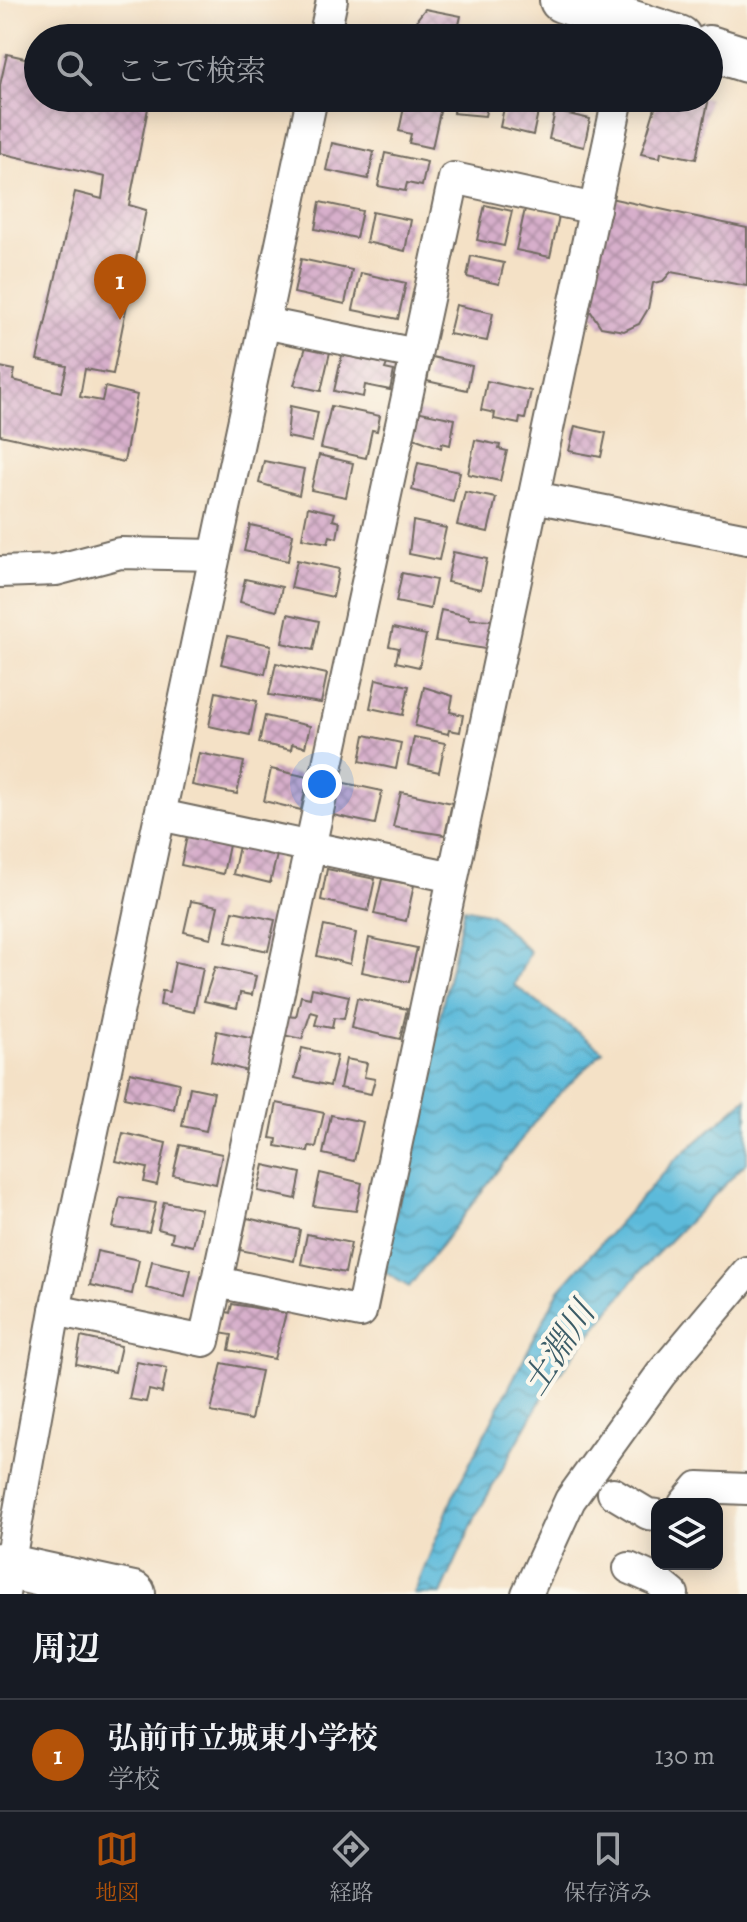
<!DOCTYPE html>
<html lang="ja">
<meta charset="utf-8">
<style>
body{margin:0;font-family:Alegreya,"Noto Serif JP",serif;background:#20242c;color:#f1f3f6}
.controls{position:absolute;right:24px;bottom:24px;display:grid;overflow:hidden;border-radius:16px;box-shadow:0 4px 20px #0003}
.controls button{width:72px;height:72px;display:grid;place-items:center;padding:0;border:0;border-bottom:2px solid #363941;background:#171b24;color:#f1f3f6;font:40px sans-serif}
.you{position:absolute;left:322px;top:784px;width:28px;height:28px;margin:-20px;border:6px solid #fff;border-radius:50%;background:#1a73e8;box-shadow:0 0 0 12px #1a73e833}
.badge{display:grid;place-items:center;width:52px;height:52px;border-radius:50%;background:#b45309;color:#fff;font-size:26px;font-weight:700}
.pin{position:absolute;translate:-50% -66px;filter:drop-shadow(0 2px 4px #0008)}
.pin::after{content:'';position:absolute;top:42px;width:28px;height:24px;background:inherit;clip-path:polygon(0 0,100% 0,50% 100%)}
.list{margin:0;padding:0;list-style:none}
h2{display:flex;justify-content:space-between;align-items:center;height:104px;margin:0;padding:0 32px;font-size:34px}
h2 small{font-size:26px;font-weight:400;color:#9ea1a6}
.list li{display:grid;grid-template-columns:52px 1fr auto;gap:24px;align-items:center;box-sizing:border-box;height:112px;padding:0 32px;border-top:2px solid #363941}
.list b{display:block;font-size:30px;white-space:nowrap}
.list p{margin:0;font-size:26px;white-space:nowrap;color:#9ea1a6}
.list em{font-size:26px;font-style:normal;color:#9ea1a6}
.icon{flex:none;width:44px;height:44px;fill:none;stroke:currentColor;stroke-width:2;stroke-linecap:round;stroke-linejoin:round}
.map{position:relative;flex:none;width:747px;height:1594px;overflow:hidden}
.search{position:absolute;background:#171b24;box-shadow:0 4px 20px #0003;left:24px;right:24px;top:24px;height:88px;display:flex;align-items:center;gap:20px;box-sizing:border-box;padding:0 28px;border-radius:44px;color:#9ea1a6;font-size:30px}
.sheet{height:216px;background:#171b24}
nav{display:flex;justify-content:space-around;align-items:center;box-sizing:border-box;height:112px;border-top:2px solid #363941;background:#171b24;font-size:22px;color:#9ea1a6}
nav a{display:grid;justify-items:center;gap:4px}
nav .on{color:#b45309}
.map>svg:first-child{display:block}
.water{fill:url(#water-waves);stroke:#437282;stroke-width:2}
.building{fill:url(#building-cross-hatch)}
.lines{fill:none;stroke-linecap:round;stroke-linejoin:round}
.street-casing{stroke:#716b61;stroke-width:34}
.secondary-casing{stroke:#716b61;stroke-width:48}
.primary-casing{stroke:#716b61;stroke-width:48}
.street{stroke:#fff;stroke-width:30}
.secondary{stroke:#fff;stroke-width:44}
.primary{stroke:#fff;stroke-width:44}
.labels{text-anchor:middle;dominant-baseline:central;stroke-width:8;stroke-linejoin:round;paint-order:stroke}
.water-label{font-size:34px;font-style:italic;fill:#3c5d68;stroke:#fbf7ec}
</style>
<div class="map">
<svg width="747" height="1594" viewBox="0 0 747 1594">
<defs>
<pattern id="water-waves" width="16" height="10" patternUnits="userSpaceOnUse" patternTransform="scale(2)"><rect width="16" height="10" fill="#5bbada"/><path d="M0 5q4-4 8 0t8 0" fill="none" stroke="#4b97b1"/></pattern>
<pattern id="building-cross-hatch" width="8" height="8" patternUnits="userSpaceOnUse" patternTransform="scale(2)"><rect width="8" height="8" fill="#d7afcb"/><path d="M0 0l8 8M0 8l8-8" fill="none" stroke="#af8fa5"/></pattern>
</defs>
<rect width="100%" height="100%" fill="#fbf7ec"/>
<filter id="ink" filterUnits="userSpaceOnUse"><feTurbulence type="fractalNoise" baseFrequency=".0125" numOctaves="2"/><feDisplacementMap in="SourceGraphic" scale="16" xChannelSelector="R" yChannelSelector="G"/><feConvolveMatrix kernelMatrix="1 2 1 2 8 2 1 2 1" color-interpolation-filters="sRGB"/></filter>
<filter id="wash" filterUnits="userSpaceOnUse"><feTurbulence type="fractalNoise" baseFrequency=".006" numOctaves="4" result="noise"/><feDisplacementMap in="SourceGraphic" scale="32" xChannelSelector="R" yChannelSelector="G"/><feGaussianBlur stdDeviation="1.8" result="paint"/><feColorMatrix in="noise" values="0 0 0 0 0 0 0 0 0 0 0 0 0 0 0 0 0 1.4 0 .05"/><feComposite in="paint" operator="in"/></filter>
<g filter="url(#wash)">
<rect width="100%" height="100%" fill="#f4e1c6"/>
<g class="water">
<polygon points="464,908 491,914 530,952 514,985 603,1051 546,1107 409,1287 383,1271"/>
<polygon points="747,1098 747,1162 644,1267 547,1389 476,1516 441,1594 414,1594 454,1494 559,1290 674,1161"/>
</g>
<g id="blocks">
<g class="building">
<polygon points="425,9 461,16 456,38 413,38 418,18"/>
<polygon points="7,54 38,61 38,98 150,98 129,205 146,210 113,374 85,369 80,397 102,401 105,387 137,395 124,462 0,435 0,367 15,370 13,380 61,392 67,366 37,360 75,192 102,199 105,177 0,153 0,85"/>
<polygon points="406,98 443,98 432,148 409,143 411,134 399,131"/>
<polygon points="456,98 489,98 485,116 453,113"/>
<polygon points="506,98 540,103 533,135 500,127"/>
<polygon points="658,98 709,98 696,159 661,152 660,158 641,154"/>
<polygon points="555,111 590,119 584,147 549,139"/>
<polygon points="332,143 374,152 368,179 326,170"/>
<polygon points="385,153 427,162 422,186 407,183 405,191 378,186"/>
<polygon points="610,198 747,228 747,286 671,272 663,281 653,283 648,309 639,324 624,331 601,327 589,309"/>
<polygon points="320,202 362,211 356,238 315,229"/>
<polygon points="485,205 512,211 504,246 477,240"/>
<polygon points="525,209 559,216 550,257 516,250"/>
<polygon points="372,212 411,220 405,251 366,242"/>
<polygon points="471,256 504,263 499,284 467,277"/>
<polygon points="301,259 352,270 345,304 294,293"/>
<polygon points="361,273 406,283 398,319 353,310"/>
<polygon points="456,305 493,313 487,341 449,334"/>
<polygon points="306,347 330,352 321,391 294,385"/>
<polygon points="342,355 387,364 385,369 394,371 390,390 365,385 363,397 334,391"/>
<polygon points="432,357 472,366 467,390 427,381"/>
<polygon points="487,381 531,391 525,419 520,418 519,424 494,419 495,413 481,410"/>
<polygon points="290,406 318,412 312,442 287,437"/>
<polygon points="331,406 380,416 377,431 372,430 366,458 321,448"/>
<polygon points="416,411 455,419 450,445 442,443 441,448 411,437"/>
<polygon points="575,426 606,433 601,457 569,451"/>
<polygon points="475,440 500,445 499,449 507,451 500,481 468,474"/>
<polygon points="319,455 353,463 346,497 311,490"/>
<polygon points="264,461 304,469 299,495 259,483"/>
<polygon points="418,463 460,472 453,502 412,490"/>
<polygon points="465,492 496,498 488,532 457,525"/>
<polygon points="308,507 335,513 333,520 340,522 337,538 330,536 328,543 302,538"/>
<polygon points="413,521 446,528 439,560 409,554"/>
<polygon points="250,525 293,534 288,561 244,551"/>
<polygon points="453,552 487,559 481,589 447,582"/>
<polygon points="297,560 339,569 333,597 291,588"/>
<polygon points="402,573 436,580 430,609 396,602"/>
<polygon points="245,579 282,587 277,611 240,602"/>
<polygon points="441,610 469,616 469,619 492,620 486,649 435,641"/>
<polygon points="288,614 319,621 313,650 282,643"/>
<polygon points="393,628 426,635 419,667 396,662 399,648 389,646"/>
<polygon points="228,636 271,645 265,674 221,664"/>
<polygon points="276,663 327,674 321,703 269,695"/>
<polygon points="376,679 409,686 403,715 370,708"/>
<polygon points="424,687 453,696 450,712 463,715 460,732 449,730 448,734 415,726"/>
<polygon points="216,692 257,701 250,735 209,726"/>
<polygon points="265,716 310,726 305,747 292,744 291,750 259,743"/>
<polygon points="365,735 401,743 396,769 360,761"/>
<polygon points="414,737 445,743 439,772 408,765"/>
<polygon points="199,753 244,762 237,794 192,785"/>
<polygon points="271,769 308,777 301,810 264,801"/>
<polygon points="340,782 382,791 375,824 333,815"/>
<polygon points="401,792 452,803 445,835 393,827"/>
<polygon points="187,836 229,845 223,874 181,865"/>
<polygon points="239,846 277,855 270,883 233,874"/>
<polygon points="327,869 375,879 368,911 321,900"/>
<polygon points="382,879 414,885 406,921 374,914"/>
<polygon points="191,901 218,906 211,938 184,932"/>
<polygon points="233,911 275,920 268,951 226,942"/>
<polygon points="324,926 356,933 350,964 317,956"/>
<polygon points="369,938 417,948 409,982 362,972"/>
<polygon points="175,962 203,968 194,1012 160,1005 162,991 169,992"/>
<polygon points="215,967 256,976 252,995 240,993 237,1008 204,1001"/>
<polygon points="312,988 349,996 344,1019 334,1018 332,1028 315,1025 318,1014 311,1012 302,1039 283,1035 287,1016 296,1017 301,996 310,998"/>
<polygon points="357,998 407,1009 400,1039 351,1028"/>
<polygon points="217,1031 254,1039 247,1071 211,1061"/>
<polygon points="302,1048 337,1056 330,1086 295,1078"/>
<polygon points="346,1059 367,1063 364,1077 375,1079 371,1094 340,1088"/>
<polygon points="130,1072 179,1083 174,1109 124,1098"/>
<polygon points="190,1087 214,1092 206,1131 182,1126"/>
<polygon points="277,1103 324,1113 316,1147 309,1146 308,1152 276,1146 277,1139 270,1138"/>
<polygon points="331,1115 363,1122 354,1161 323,1154"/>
<polygon points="123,1133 166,1143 157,1185 144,1182 147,1168 116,1161"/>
<polygon points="180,1145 222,1154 216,1184 173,1175"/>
<polygon points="264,1165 301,1173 296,1199 258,1191"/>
<polygon points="320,1173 362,1183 356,1211 313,1206"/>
<polygon points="120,1197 156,1203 149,1232 113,1228"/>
<polygon points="164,1202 201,1209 193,1246 171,1241 173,1233 158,1229"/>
<polygon points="247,1218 300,1230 294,1261 240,1250"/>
<polygon points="307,1234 351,1243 345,1273 301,1264"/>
<polygon points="97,1251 139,1260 132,1294 90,1285"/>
<polygon points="152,1261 191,1270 185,1297 146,1288"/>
<polygon points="232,1304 286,1313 274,1359 229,1350 232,1335 219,1333 224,1311 230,1313"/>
<polygon points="81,1337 121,1346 115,1372 76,1364"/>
<polygon points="137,1362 167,1368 162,1393 149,1390 146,1402 129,1399"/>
<polygon points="222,1363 261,1371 251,1420 211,1412"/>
</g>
</g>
</g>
<g filter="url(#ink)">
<use href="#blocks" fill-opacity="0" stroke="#716b61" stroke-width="2"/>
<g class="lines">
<g class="street-casing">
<g id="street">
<polyline points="324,38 332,0"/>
<polyline points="264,323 416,354"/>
<polyline points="534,497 747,539"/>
<polyline points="0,572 56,570 120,553 215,555"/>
<polyline points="160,815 453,877"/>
<polyline points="217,1282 361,1312 618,98"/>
<polyline points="55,1310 204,1341 454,178 595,209"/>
<polyline points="613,1493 648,1514 657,1515"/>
<polyline points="684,1504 698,1487 747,1489"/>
<polyline points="629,1568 656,1580 673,1594"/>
<polyline points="4,1594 55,1310 312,98"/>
<polyline points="527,1594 570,1500 661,1374 747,1272"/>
</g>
</g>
<g class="secondary-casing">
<g id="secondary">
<polyline points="562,0 679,38"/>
<polyline points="709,48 747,60"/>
</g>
</g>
<g class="primary-casing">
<polyline id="primary" points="0,1565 133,1594"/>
</g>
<use href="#street" class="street"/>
<use href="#secondary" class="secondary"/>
<use href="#primary" class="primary"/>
</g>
</g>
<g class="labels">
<g class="water-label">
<text transform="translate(558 1348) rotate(-57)">土淵川</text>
</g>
</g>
</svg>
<div class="controls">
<button><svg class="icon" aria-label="layers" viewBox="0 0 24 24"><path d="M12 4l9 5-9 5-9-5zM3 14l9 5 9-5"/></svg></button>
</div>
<div class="you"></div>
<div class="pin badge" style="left:120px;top:320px">1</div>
<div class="search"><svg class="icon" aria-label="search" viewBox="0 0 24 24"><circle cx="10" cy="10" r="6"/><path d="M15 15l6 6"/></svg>ここで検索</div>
</div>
<section class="sheet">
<h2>周辺<small></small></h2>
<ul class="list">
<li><span class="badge">1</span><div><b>弘前市立城東小学校</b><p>学校</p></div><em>130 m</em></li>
</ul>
</section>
<nav>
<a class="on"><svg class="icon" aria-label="map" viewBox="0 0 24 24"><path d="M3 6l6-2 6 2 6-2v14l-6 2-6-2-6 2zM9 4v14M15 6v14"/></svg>地図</a>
<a><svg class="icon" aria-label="directions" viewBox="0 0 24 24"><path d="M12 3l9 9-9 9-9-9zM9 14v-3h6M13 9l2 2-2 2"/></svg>経路</a>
<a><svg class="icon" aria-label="saved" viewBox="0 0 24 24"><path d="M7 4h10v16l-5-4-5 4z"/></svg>保存済み</a>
</nav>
